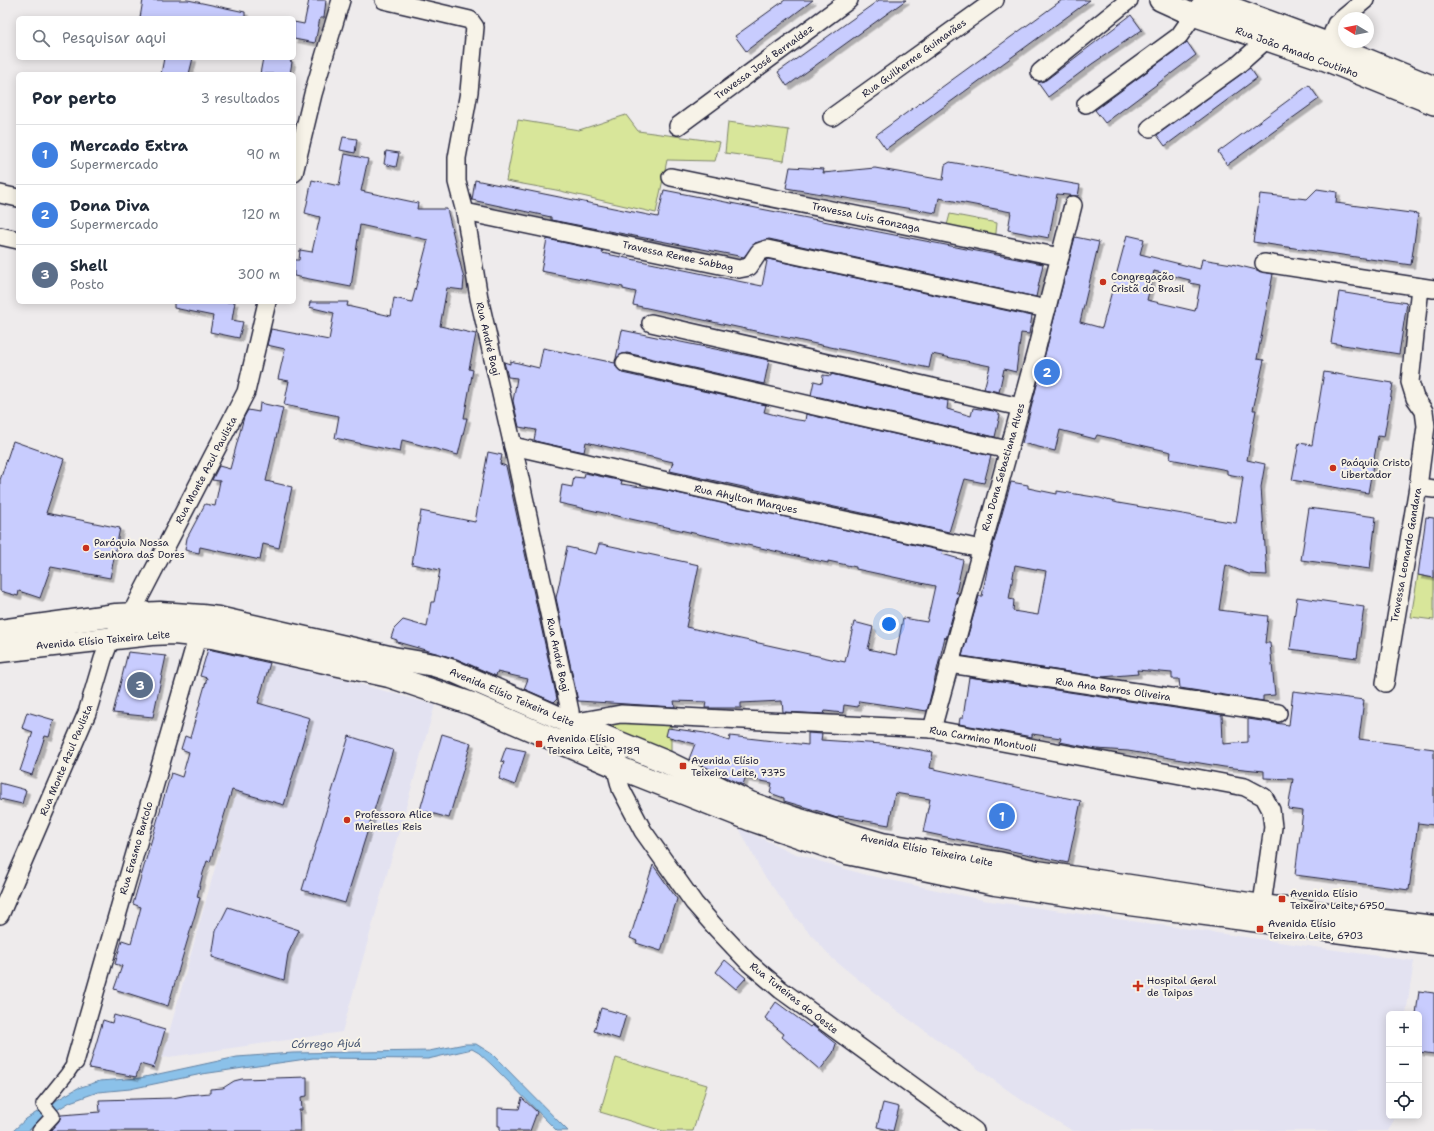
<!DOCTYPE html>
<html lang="pt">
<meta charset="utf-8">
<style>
body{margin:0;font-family:"Shantell Sans",sans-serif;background:#f6f6f7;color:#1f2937}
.controls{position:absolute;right:12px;bottom:12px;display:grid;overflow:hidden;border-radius:6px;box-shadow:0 2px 10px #0003}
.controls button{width:36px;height:36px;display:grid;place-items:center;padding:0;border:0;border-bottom:1px solid #e0e1e3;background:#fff;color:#1f2937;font:20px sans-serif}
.compass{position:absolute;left:1338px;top:12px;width:36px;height:36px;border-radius:50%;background:#fff;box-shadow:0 2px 10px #0003;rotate:280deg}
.you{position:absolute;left:889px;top:624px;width:14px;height:14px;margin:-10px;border:3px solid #fff;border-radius:50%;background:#1a73e8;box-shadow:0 0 0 6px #1a73e833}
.badge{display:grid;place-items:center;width:26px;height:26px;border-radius:50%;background:#c8321e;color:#fff;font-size:13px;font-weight:700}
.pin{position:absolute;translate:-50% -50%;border:2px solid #fff;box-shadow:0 1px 4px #0006}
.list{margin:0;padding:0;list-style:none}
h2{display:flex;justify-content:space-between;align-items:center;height:52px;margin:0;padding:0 16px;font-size:17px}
h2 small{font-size:13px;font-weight:400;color:#747a83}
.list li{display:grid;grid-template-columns:26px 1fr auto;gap:12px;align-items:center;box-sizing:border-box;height:60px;padding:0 16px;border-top:1px solid #e0e1e3}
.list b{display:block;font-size:15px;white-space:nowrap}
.list p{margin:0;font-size:13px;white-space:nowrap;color:#747a83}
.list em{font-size:13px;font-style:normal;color:#747a83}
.icon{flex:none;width:22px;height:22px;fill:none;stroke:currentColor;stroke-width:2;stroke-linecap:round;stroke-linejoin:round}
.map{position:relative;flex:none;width:1434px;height:1131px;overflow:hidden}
.search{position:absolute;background:#fff;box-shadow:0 2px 10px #0003;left:16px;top:16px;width:280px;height:44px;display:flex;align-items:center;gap:10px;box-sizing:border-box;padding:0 14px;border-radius:6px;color:#747a83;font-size:15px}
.panel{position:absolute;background:#fff;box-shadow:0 2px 10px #0003;left:16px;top:72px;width:280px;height:232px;border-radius:6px}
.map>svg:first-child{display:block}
.built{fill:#e3e2f1}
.green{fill:#d8e69a;stroke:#7d846a}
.water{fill:#8bc1e9;stroke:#6181a3}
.building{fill:#c8ccfe;stroke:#22223b;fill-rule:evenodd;filter:url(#shadow)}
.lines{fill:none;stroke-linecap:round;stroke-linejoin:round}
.pedestrian-casing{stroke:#22223b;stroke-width:16}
.minor-casing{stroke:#22223b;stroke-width:20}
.tertiary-casing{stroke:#22223b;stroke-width:24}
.secondary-casing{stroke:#22223b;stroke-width:25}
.pedestrian{stroke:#f7f3e8;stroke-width:13}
.minor{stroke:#f7f3e8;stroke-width:17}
.tertiary{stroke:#f7f3e8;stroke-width:21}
.secondary{stroke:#f7f3e8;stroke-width:22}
.poi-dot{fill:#c8321e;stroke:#f7f3e8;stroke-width:1.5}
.labels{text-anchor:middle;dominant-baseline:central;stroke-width:4;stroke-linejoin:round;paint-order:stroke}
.street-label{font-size:10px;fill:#22223b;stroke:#f7f3e8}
.poi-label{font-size:10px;fill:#22223b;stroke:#f7f3e8;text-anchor:start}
.water-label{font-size:11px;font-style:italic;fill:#42526f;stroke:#f7f3e8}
</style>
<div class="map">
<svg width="1434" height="1131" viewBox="0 0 1434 1131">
<defs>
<filter id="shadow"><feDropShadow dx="3.5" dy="3.5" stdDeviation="0" flood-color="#0004"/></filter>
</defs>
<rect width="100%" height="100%" fill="#eeebec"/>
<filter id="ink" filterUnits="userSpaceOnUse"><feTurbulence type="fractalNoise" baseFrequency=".025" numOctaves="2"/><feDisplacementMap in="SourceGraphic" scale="8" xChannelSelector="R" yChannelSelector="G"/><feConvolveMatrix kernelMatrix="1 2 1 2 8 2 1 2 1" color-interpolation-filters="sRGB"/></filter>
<g filter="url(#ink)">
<g class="built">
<polygon points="273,660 435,705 342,1032 162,1058"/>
<polygon points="739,828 793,853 862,874 983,900 1414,961 1406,1014 1389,1014 1389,1116 1396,1116 1388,1131 1073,1131 1020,1099 896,1010 833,959 795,917 763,874"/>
</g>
<g class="green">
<polygon points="626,115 638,131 720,142 715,161 667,160 656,213 556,190 506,181 518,120 579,130"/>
<polygon points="728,122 789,130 784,161 725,153"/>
<polygon points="950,214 997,223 995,242 945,233"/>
<polygon points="1418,575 1434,578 1434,620 1411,617"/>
<polygon points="671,716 671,767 568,718"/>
<polygon points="616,1058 707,1085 693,1131 663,1131 600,1112"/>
</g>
<polygon class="water" points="465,1044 476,1044 492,1054 568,1131 557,1131 492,1065 479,1053 472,1049 428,1059 313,1058 202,1074 130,1089 98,1092 70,1102 39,1121 28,1131 13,1131 26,1119 50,1104 78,1088 100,1081 140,1078 237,1057 293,1053 429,1051"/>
<g class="building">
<polygon points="143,0 188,0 245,12 245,18 140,18"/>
<polygon points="309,0 326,0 324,18 320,18 315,43 294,39 294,22 304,24"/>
<polygon points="785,0 813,0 746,51 735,36"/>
<polygon points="879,0 906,0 787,86 778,72"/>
<polygon points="1062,0 1090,0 886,149 876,135"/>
<polygon points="1131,15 1142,30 1092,64 1048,97 1038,83 1046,80"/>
<polygon points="1187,42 1196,55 1105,123 1095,110"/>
<polygon points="164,58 193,58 189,74 161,74"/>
<polygon points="263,58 290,58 290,61 292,62 290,74 260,74"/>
<polygon points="1250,68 1257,78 1165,146 1157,135"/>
<polygon points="1309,85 1319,99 1227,165 1218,152"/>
<polygon points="343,137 357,139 355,153 340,150"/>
<polygon points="386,151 399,153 396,167 384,164"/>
<polygon points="345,154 368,159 361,191 418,203 417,209 447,209 464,279 463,290 447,288 440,326 476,334 469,369 473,370 464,418 467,418 458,455 402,440 400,452 335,438 339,416 284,405 289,381 278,379 285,349 267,345 271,329 329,340 334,313 309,307 310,302 348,302 347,306 391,316 394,298 412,302 428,240 360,225 351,287 294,276 294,260 299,260 300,250 312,252 320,217 305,213 312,180 339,186"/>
<polygon points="950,162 1080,185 1078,196 1057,194 1049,238 1008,230 1011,212 954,201 939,198 936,213 786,188 790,167 824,169 823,173 875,168 943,180 945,165"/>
<polygon points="475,180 658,217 664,190 1043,264 1036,297 769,239 755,243 744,257 551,220 551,217 472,200"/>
<polygon points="1317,189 1337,192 1336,203 1418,214 1411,265 1253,242 1260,194 1307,199"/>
<path d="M1127 235 1144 239 1140 254 1200 269 1202 259 1232 264 1273 274 1257 359 1264 360 1253 410H1256L1247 460 1265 464 1261 487 1267 575 1249 574 1226 565 1219 610 1268 616 1265 643H1270L1275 695 1263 696V701L1180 688 1179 679H1172V673L1137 670 1138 674 1102 677 962 656 979 596H982L989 560 1011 482 1028 485V488L1057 494V491L1100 498 1118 503 1236 523 1243 477 1227 474V470L1170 459 1171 452 1097 435 1095 439 1060 430 1055 451 1022 443 1075 237 1099 242 1080 322 1102 328ZM1154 271 1190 280V283L1200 285 1195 311 1147 300ZM1015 565 1046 571 1038 615 1013 611 1014 600 1009 599Z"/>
<polygon points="547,239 603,251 602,253 762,286 767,261 765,261 768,259 1032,316 1029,334 1021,333 1016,372 1004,369 999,392 984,389 990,366 932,354 929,368 633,305 636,292 623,289 623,287 541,271"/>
<polygon points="1339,292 1407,303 1399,354 1331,343"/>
<polygon points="174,302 235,302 232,320 243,322 239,338 210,332 213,316 174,308"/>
<polygon points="622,330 769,360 764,384 627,353 622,354 615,360 616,366 622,373 766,405 764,412 791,419 805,421 806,414 991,456 984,483 965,479 949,532 670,471 673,462 586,442 584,452 539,442 534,440 536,430 519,427 513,401 517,378 508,377 504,362 510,364 510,361 539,368 543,348 615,363"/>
<polygon points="1324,372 1393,383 1384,437 1378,436 1368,493 1292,480 1299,443 1312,445"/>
<polygon points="831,374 948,401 947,409 971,416 973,408 994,411 1000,415 995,437 811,395 814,381 822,383 823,375 831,376"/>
<polygon points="260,403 283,408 266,481 292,487 279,548 263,544 260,560 200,547 199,553 185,550 187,538 205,504 215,506 220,481 212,480 219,466 230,469 244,417 248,410 259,412"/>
<polygon points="13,441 64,459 46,513 120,528 110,578 51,567 40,598 19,591 18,596 0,591 0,480"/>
<polygon points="488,452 502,455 500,464 506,466 557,699 554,702 524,689 528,679 497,672 496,676 457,659 397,642 397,640 391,638 394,629 403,620 427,627 431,602 434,602 440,570 412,564 421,511 475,522"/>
<polygon points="585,473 622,481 621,484 663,490 943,551 942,554 963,560 956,593 959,593 946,639 945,637 927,711 859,701 858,707 844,705 843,713 825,711 824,714 783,712 782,701 741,703 741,708 705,708 706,702 674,701 675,707 578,701 556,598 567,547 596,554 599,544 602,544 699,565 686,627 845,662 854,622 873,627 868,649 896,655 903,618 927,622 935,586 856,569 856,567 828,561 828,563 559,503 562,485 572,487 574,477 584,478"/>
<polygon points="1309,508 1376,517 1370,569 1301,560"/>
<polygon points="1426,517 1434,518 1434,578 1418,575"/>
<polygon points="1297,597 1364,607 1357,658 1290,649"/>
<polygon points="208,649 270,663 258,703 310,718 284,805 232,790 210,862 207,861 203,873 197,897 200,898 168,1006 114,989 122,966 115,964 122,940 131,943 141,907 133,904 171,773 182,777 189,752 181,749 185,736 190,738 207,678 200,676"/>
<polygon points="128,652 166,656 153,717 113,713"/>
<polygon points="969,677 1222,715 1223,744 1248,742 1248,719 1289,725 1293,691 1364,700 1359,739 1434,749 1434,825 1418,823 1409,890 1295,875 1303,811 1288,809 1293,779 1264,778 1264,771 1224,767 1128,751 1096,749 1060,742 1061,738 1032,734 1032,737 959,724 960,718 963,718"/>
<polygon points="27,712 54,720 49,737 45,736 32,775 20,771 33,732 22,728"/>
<polygon points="668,728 705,733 729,741 730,736 808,745 808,733 822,734 821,740 883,744 915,749 933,752 930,768 1081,801 1068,863 923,832 930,799 895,793 889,825 838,816 837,818 825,814 825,813 784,801 784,798 770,793 772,783 745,778 743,785 689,759 695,744 666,736"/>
<polygon points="442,734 471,743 449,818 420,810"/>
<polygon points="349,736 393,750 345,903 302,890"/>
<polygon points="506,747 526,751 515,785 499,779 504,762 501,761"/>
<polygon points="0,783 26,790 22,804 0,799"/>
<polygon points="653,865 677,899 661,951 636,943 637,941 630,938"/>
<polygon points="228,907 299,930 288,954 284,980 212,957 216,931"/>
<polygon points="725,960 746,978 736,989 716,972"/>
<polygon points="1419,991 1434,993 1434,1054 1419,1052 1419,1014 1416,1014"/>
<polygon points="776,1002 810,1027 812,1025 836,1044 833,1053 820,1070 782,1037 784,1034 765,1018"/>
<polygon points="601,1008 626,1015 619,1039 594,1031"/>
<polygon points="114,1015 165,1030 154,1068 140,1064 136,1077 89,1068 103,1020 112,1023"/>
<polygon points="307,1077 307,1096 301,1097 302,1110 299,1110 300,1131 50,1131 59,1121 61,1115 100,1112 99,1100 173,1098 187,1095 210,1093 210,1089 223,1088 234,1081 242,1079"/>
<polygon points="522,1098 537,1112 530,1131 500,1131 500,1126 498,1126 498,1108 519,1109"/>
<polygon points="883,1103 899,1107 893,1131 877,1127"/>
</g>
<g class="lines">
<g class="pedestrian-casing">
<polyline id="pedestrian" points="39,1131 53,1116 43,1104 67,1074 75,1062"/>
</g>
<g class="minor-casing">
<g id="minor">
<polyline points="384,0 470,20 475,27 469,92 457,158 457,182 465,212 479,298 513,446 570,711 571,723 568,733"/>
<polyline points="1324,55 1336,24 1365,0"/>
<polyline points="1040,72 1129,0"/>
<polyline points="1086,104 1179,36 1204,0"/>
<polyline points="832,117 995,0"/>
<polyline points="678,126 849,0"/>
<polyline points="1150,128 1239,64 1266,40"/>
<polyline points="294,173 313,94 341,0"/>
<polyline points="671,177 1060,257"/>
<polyline points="0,194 18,198"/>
<polyline points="465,212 739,269 749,267 759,252 767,249 1047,309"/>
<polyline points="0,236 18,240"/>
<polyline points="1264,263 1434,289"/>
<polyline points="651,323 1020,407"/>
<polyline points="625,363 1008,450"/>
<polyline points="513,446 746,499 981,549"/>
<polyline points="1418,487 1434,489"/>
<polyline points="949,664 1278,713"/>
<polyline points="1385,683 1418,487 1426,426 1424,411 1415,398 1410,382 1420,287"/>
<polyline points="571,723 621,714 932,729 1245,787 1264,797 1271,810 1273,827 1260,918"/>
<polyline points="932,729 1035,355 1073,205"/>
<polyline points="618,758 615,766 621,789 643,831 694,903 716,928 749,963 781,990 975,1131"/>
<polyline points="0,915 87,713 103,659 111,638 131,614 246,392 267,302"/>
<polyline points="75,1062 201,624"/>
</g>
</g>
<g class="tertiary-casing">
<g id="tertiary">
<polyline points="1160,0 1193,15 1323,59 1434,104"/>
<polyline points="1211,0 1327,43 1434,87"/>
</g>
</g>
<g class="secondary-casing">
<g id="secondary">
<polyline points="0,631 116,615 160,613 202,616 218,618 393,658 434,665 453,671 571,723 666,762 750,803 793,818 882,844 998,863 1037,872 1262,906 1434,927"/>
<polyline points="0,651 151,634 174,633 212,637 389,676 472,704 615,766 749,819 847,853 995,884 1129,904 1434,944"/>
</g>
</g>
<use href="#pedestrian" class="pedestrian"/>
<use href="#minor" class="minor"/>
<use href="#tertiary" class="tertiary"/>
<use href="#secondary" class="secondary"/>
</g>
</g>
<g class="poi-dot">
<circle cx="1103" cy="282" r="4"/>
<circle cx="1333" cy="468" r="4"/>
<circle cx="86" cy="548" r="4"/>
<rect x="535" y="740" width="8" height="8" rx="2"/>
<rect x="679" y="762" width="8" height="8" rx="2"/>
<circle cx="347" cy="820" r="4"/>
<rect x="1278" y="895" width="8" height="8" rx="2"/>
<rect x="1256" y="925" width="8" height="8" rx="2"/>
<path d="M1136 980h4v4h4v4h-4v4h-4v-4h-4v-4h4z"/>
</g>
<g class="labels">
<g class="street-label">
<text transform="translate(1297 52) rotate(20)">Rua João Amado Coutinho</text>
<text transform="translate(914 58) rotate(-36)">Rua Guilherme Guimarães</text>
<text transform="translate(764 62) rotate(-36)">Travessa José Bernaldez</text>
<text transform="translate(866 217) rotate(12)">Travessa Luis Gonzaga</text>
<text transform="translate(678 256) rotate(12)">Travessa Renee Sabbag</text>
<text transform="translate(488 339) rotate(77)">Rua André Bagi</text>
<text transform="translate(1003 467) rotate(-74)">Rua Dona Sebastiana Alves</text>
<text transform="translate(206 470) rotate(-62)">Rua Monte Azul Paulista</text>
<text transform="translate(746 499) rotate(12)">Rua Ahylton Marques</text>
<text transform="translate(1406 555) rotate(-80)">Travessa Leonardo Gandara</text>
<text transform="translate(103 640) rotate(-5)">Avenida Elísio Teixeira Leite</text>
<text transform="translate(558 655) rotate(78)">Rua André Bagi</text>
<text transform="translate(1113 689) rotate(8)">Rua Ana Barros Oliveira</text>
<text transform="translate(512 697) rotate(23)">Avenida Elísio Teixeira Leite</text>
<text transform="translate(983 739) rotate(10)">Rua Carmino Montuoli</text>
<text transform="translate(66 760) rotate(-67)">Rua Monte Azul Paulista</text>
<text transform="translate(136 848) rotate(-74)">Rua Erasmo Bartolo</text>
<text transform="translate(927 850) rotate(11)">Avenida Elísio Teixeira Leite</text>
<text transform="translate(794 998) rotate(38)">Rua Tuneiras do Oeste</text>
</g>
<g class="poi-label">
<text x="1111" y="276">Congregação<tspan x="1111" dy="12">Cristã do Brasil</tspan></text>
<text x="1341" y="462">Paóquia Cristo<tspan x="1341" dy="12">Libertador</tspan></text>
<text x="94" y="542">Paróquia Nossa<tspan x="94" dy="12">Senhora das Dores</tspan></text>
<text x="547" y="738">Avenida Elísio<tspan x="547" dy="12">Teixeira Leite, 7189</tspan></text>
<text x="691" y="760">Avenida Elísio<tspan x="691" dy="12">Teixeira Leite, 7375</tspan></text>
<text x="355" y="814">Professora Alice<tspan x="355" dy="12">Meirelles Reis</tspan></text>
<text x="1290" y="893">Avenida Elísio<tspan x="1290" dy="12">Teixeira Leite, 6750</tspan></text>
<text x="1268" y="923">Avenida Elísio<tspan x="1268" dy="12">Teixeira Leite, 6703</tspan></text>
<text x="1147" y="980">Hospital Geral<tspan x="1147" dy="12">de Taipas</tspan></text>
</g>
<g class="water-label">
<text transform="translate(326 1044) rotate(-1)">Córrego Ajuá</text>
</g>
</g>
</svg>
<div class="controls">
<button>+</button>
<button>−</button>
<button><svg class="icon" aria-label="locate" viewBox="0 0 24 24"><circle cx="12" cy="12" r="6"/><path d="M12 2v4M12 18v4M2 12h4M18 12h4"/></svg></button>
</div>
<svg class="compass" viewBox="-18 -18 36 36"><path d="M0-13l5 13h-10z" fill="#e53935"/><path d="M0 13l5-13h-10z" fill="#747a83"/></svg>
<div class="you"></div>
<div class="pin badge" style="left:1002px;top:816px;background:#3f7fe0">1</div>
<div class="pin badge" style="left:1047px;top:372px;background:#3f7fe0">2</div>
<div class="pin badge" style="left:140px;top:685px;background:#5c6f8a">3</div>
<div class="search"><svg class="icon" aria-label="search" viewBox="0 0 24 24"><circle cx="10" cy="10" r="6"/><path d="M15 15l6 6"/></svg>Pesquisar aqui</div>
<section class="panel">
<h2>Por perto<small>3 resultados</small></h2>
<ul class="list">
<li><span class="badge" style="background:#3f7fe0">1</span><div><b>Mercado Extra</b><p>Supermercado</p></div><em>90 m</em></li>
<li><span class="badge" style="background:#3f7fe0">2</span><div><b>Dona Diva</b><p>Supermercado</p></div><em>120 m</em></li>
<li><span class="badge" style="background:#5c6f8a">3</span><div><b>Shell</b><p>Posto</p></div><em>300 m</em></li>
</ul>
</section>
</div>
